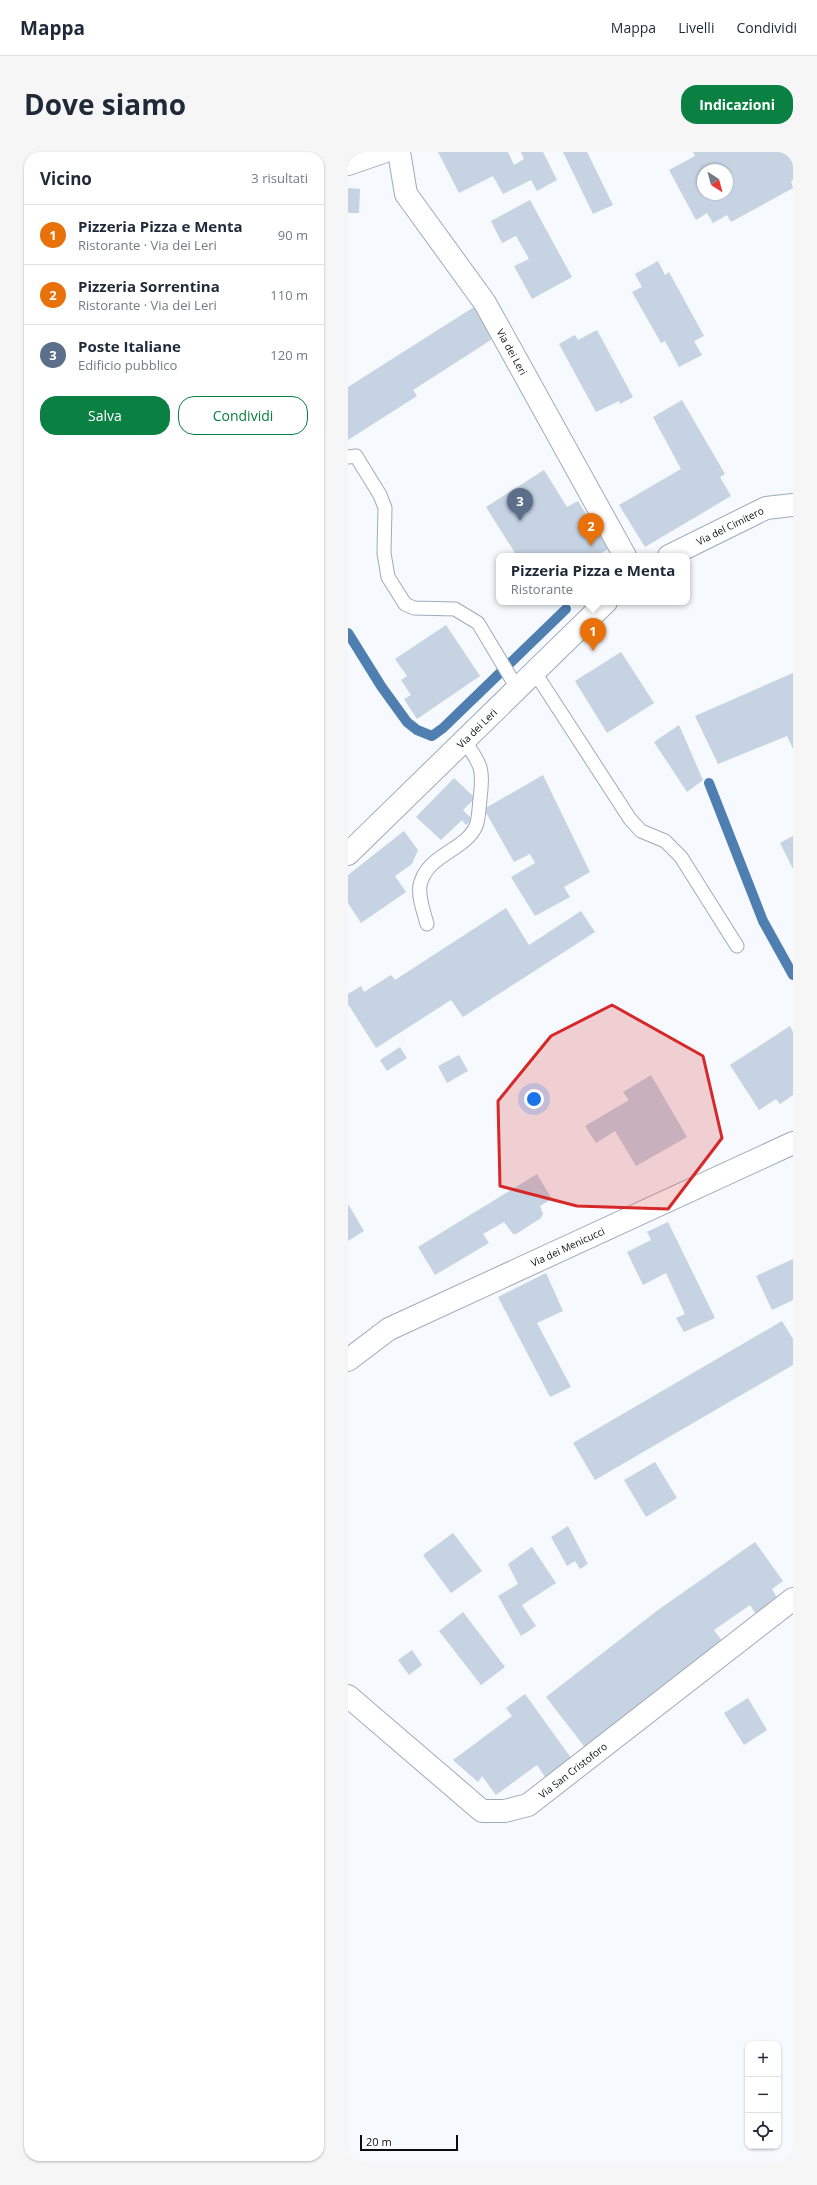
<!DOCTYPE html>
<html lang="it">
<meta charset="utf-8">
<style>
body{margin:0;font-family:"Open Sans",sans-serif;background:#f6f6f7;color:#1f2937}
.controls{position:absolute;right:12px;bottom:12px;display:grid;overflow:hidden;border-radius:8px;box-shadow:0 1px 3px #0004}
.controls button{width:36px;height:36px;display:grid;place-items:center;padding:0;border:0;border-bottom:1px solid #e0e1e3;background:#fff;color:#1f2937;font:20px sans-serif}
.compass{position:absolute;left:349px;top:12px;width:36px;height:36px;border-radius:50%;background:#fff;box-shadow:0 1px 3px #0004;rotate:144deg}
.scale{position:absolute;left:12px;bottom:10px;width:98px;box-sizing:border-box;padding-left:4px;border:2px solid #080d12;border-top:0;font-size:11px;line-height:14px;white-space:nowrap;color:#080d12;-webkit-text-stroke:3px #fff;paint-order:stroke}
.you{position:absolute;left:186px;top:947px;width:14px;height:14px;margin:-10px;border:3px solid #fff;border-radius:50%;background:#1a73e8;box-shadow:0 0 0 6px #1a73e833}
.badge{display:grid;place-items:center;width:26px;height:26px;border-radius:50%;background:#0b8043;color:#fff;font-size:13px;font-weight:700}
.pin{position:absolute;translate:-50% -33px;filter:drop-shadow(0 1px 2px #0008)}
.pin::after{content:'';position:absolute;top:21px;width:14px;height:12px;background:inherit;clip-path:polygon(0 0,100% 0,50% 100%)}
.popup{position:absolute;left:148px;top:401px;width:194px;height:52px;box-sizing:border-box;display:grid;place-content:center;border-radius:8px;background:#fff;filter:drop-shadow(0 1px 3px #0005);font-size:13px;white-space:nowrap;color:#747a83}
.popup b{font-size:15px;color:#1f2937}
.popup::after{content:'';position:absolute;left:50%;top:100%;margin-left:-8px;border:8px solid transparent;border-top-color:#fff}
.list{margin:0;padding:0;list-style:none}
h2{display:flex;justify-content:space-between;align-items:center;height:52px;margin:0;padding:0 16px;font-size:17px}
h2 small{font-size:13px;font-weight:400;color:#747a83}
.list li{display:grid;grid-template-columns:26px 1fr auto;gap:12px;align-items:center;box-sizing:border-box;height:60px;padding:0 16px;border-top:1px solid #e0e1e3}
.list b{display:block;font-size:15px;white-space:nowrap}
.list p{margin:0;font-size:13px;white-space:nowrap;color:#747a83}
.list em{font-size:13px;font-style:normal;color:#747a83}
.actions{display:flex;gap:8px;padding:12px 16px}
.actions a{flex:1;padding:9px 0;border:1px solid #0b8043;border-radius:16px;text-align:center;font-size:14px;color:#0b8043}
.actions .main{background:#0b8043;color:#fff}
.icon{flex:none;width:22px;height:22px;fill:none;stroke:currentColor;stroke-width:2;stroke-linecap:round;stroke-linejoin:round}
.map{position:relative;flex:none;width:445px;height:2009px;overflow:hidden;border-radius:16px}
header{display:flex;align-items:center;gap:24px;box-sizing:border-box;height:56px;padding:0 20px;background:#fff;border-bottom:1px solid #e0e1e3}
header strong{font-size:19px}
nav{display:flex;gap:22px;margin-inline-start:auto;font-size:14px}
.intro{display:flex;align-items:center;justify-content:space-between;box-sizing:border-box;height:96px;padding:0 24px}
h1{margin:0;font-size:28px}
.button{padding:10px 18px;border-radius:16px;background:#0b8043;color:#fff;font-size:14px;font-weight:700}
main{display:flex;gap:24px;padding:0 24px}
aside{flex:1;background:#fff;border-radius:16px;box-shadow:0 1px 3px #0004}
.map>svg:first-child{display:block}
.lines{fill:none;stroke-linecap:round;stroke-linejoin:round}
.stream{stroke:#4f7eb0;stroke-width:10}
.building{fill:#c5d3e3;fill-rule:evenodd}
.lane-casing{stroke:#9eabbb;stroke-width:15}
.street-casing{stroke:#9eabbb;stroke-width:24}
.lane{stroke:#fff;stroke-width:13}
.street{stroke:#fff;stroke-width:22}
.marked{fill:#d62828;fill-opacity:0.2;stroke:#d62828;stroke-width:3;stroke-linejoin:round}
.labels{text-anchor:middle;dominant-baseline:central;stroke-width:4;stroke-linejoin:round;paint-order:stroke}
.street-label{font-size:10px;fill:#080d12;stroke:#fff}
</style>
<header>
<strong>Mappa</strong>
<nav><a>Mappa</a><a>Livelli</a><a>Condividi</a></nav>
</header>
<div class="intro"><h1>Dove siamo</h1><a class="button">Indicazioni</a></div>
<main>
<aside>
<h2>Vicino<small>3 risultati</small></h2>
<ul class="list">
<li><span class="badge" style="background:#e8710a">1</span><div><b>Pizzeria Pizza e Menta</b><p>Ristorante · Via dei Leri</p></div><em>90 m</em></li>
<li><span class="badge" style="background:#e8710a">2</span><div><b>Pizzeria Sorrentina</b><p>Ristorante · Via dei Leri</p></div><em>110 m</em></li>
<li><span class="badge" style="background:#5c6f8a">3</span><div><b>Poste Italiane</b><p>Edificio pubblico</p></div><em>120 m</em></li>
</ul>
<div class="actions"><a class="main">Salva</a><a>Condividi</a></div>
</aside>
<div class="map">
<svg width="445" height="2009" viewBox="0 0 445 2009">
<rect width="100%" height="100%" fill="#f6f9fd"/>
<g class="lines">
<g class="stream">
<polyline points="0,481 33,534 59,570 69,578 84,584 95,576 218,457"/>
<polyline points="361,631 415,769 445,823"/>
</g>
</g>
<g class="building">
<polygon points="90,0 160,0 166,13 176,7 173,0 195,0 209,28 189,39 183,28 155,42 145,24 111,41"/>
<polygon points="215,0 239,0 265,53 245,62"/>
<path d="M345 0H445V28L443 29 445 36 383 70 379 63 365 71 359 61 348 68 321 18 347 4ZM355 18H379V42H355Z"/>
<polygon points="0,36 12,37 11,61 0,61"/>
<polygon points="182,48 224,125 184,147 166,114 181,107 168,84 154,91 143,69"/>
<polygon points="310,109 317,123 321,120 356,184 346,189 354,203 331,215 317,189 313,191 284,140 294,135 287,122"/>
<polygon points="126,155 146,186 65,238 69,244 0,288 0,235"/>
<polygon points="249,178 285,245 272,252 271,249 248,260 211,192 227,183 230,188"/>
<polygon points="334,248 377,322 372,325 383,344 297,395 271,353 333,317 305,265"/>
<polygon points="196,318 219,355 230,349 260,397 248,404 169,404 138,355"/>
<polygon points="98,473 132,524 69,567 56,547 63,543 53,528 59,524 47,507"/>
<polygon points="273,500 306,551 259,581 227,529"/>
<polygon points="445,521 445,597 439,584 370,612 347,564"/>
<polygon points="331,573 355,628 339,640 306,590"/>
<polygon points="195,623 242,720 216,735 222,745 187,764 163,725 187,711 182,702 166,710 136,657"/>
<polygon points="106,626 127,646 115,658 124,667 118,673 114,668 93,688 68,665"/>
<polygon points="56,679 70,698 64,712 47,724 58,740 13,771 0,751 0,723"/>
<polygon points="445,684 445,717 432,691"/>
<polygon points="158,756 181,793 233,759 247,780 115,865 103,848 28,896 0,852 0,842 13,834 16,840 43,823 47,828"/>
<polygon points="442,874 445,880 445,943 432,952 428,947 411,958 382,913"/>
<polygon points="52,895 59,906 39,919 32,908"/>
<polygon points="111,903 120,919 99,931 90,914"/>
<polygon points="303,923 339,985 288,1014 267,979 248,991 237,974 281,948 275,940"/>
<polygon points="189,1022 204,1047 192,1054 195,1062 193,1066 168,1082 165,1082 156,1070 135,1082 141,1091 87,1123 70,1095"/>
<polygon points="0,1052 16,1079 0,1089"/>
<polygon points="320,1070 367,1166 336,1180 328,1166 337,1162 318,1121 295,1133 279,1100 303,1088 299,1080"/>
<polygon points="445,1107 445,1148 424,1158 408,1124"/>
<polygon points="198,1121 215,1159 189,1171 223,1235 202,1245 150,1145"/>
<polygon points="434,1169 445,1187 445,1213 247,1328 225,1291"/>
<polygon points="307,1310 329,1346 298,1365 276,1328"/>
<polygon points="220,1374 240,1412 232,1417 227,1409 219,1414 203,1385"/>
<polygon points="105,1381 134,1419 103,1441 75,1403"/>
<polygon points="407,1390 435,1429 424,1437 431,1449 409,1464 402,1453 366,1478 375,1490 239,1598 198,1545 310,1458"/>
<polygon points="184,1395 208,1431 174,1453 188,1474 173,1484 150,1444 170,1432 160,1412"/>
<polygon points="115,1460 157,1515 133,1533 91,1479"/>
<polygon points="64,1498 74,1513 61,1523 50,1508"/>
<polygon points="177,1542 223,1606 197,1625 189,1613 148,1643 134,1624 130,1630 105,1608 164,1564 158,1556"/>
<polygon points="400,1546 419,1578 396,1593 376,1561"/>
</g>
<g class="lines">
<g class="lane-casing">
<g id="lane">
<polyline points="0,305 8,304 32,343 37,356 36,401 40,425 57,452 66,456 107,457 130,471 169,536"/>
<polyline points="186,519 282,667 293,679 317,689 333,705 389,794"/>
<path d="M79 772C76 760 70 746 72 733 79 702 117 699 128 674 131 667 131 655 132 647 136 616 133 613 116 588"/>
</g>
</g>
<g class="street-casing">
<g id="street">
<path id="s1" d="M51 0 58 42 137 151 277 404"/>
<polyline points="0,12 35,0"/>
<path id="s2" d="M321 404 418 356 445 353"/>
<path id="s3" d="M0 702 258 450"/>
<path id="s4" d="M0 1208 41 1177 445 991"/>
<path id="s5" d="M0 1544 134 1659H157L180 1653 445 1447"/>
</g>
</g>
<use href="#lane" class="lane"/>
<use href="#street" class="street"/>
</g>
<path class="marked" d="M264 853 355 904 374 986 320 1057 229 1054 152 1034 150 949 203 884Z"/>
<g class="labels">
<g class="street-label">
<text stroke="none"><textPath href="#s1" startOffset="233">Via dei Leri</textPath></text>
<text stroke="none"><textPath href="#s2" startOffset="68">Via del Cimitero</textPath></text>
<text stroke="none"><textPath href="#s3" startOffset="180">Via dei Leri</textPath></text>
<text stroke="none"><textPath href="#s4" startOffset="248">Via dei Menicucci</textPath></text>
<text stroke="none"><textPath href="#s5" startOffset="280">Via San Cristoforo</textPath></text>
</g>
</g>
</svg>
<div class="controls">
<button>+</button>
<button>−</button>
<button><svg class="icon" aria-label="locate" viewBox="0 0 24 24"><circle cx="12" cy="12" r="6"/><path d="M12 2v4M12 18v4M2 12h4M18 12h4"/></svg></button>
</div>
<svg class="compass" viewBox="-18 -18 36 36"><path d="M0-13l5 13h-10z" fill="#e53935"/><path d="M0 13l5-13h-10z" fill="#747a83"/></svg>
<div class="scale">20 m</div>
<div class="you"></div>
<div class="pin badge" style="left:245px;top:499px;background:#e8710a">1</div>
<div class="popup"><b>Pizzeria Pizza e Menta</b>Ristorante</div>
<div class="pin badge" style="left:243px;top:394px;background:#e8710a">2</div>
<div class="pin badge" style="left:172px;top:369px;background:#5c6f8a">3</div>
</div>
</main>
